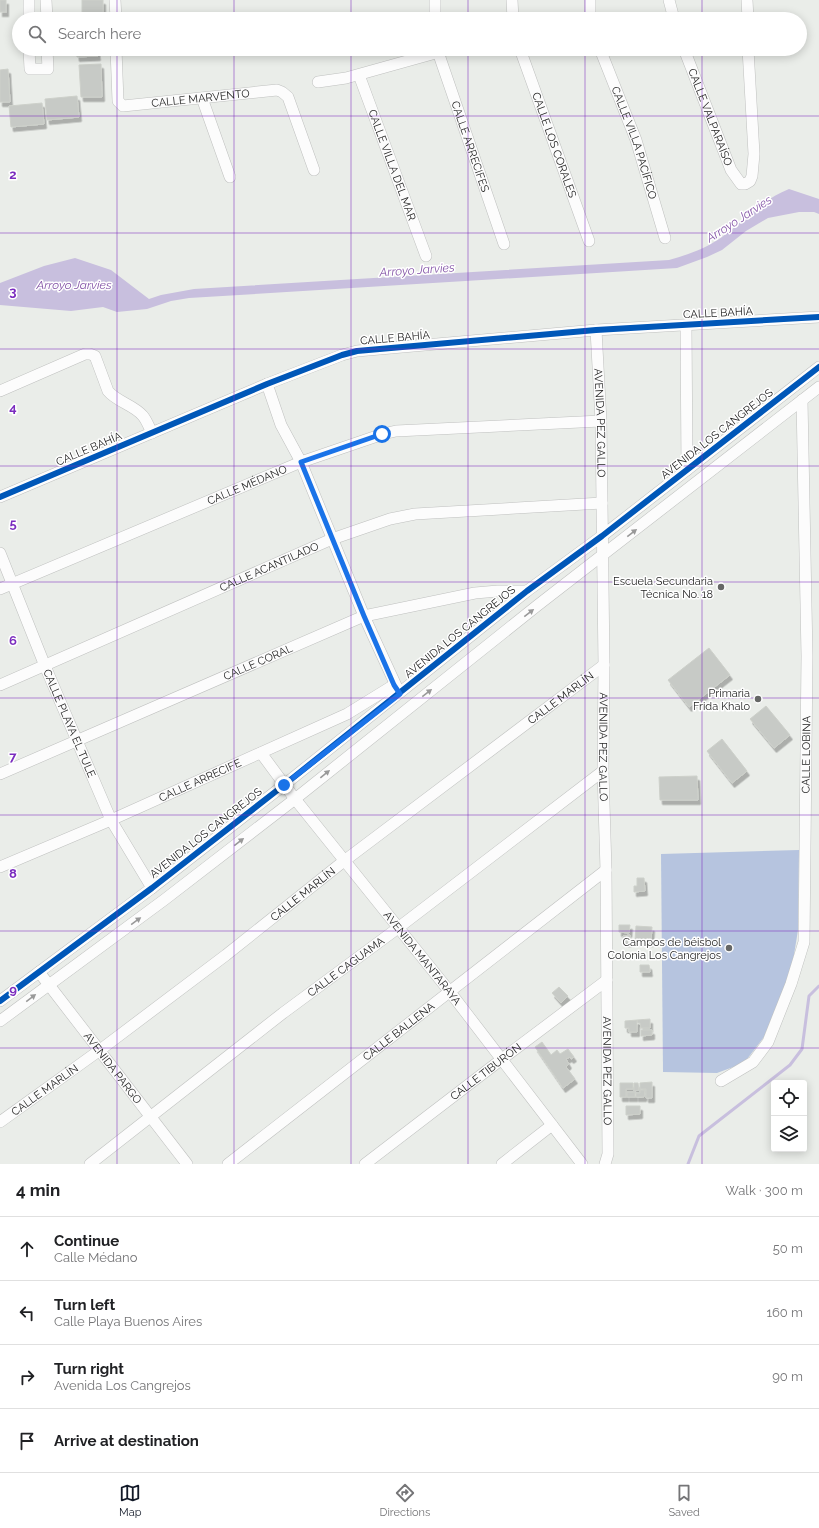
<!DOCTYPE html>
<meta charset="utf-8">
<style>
body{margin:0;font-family:Raleway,sans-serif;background:#f6f6f6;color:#202124}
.controls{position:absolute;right:12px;bottom:12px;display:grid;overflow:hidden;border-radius:4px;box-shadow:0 2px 10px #0003}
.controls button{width:36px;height:36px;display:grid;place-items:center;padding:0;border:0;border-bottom:1px solid #e0e0e0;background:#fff;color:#202124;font:20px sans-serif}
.stop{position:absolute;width:12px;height:12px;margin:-9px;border:3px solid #1a73e8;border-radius:50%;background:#fff}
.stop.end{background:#1a73e8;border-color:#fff;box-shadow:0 1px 4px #0008}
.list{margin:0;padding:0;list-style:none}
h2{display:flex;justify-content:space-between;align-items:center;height:52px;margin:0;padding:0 16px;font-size:17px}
h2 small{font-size:13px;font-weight:400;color:#757577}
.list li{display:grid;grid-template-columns:26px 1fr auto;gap:12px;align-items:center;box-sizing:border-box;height:64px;padding:0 16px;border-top:1px solid #e0e0e0}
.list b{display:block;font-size:15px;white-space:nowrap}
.list p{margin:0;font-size:13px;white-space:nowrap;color:#757577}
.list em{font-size:13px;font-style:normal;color:#757577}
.icon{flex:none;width:22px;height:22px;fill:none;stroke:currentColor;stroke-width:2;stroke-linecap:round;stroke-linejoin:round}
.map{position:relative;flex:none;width:819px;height:1164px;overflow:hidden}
.search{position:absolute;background:#fff;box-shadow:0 2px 10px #0003;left:12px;right:12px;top:12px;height:44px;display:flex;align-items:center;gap:10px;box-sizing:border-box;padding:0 14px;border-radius:22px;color:#757577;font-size:15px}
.sheet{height:308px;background:#fff}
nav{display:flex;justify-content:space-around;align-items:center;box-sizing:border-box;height:56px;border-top:1px solid #e0e0e0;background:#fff;font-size:11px;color:#757577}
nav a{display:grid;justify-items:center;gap:2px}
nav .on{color:#111827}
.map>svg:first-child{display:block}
.pitch{fill:#b6c4df}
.water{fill:#c8bfde}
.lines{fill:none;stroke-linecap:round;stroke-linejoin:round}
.stream{stroke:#c8bfde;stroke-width:3}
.building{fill:#c7cac6;stroke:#cdd0ca;filter:url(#shadow)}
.street-casing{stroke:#bfc0bf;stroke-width:12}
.street{stroke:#fcfcfc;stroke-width:11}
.cycleway-casing{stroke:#fff;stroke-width:8}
.cycleway{stroke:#0057b8;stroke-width:6}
.oneway{fill:#999}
.route{stroke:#1a73e8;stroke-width:5}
.grid{fill:none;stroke:#7b2cbf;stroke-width:1;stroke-opacity:0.55}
.poi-dot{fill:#666766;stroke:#fff;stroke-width:1.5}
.labels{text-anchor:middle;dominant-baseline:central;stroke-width:3;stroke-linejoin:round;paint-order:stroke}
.street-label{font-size:11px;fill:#1f1f1f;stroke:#fff}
.poi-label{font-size:11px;fill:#1f1f1f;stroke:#fff;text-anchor:end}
.water-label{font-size:12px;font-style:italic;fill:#8454a7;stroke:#fff}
.grid-label{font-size:13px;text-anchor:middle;font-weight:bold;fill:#7b2cbf;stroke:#fff;stroke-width:3;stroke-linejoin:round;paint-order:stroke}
</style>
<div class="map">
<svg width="819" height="1164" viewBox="0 0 819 1164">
<defs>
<filter id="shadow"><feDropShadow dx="2.5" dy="4.5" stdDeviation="0" flood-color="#0004"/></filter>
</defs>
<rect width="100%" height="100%" fill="#eaede9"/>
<polygon class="pitch" points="799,850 798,930 792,967 764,1037 744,1063 717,1073 663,1072 661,854"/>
<path class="water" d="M789 189 819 199V214L814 212H799L768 218 746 231 722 250 707 257 677 268 189 298 171 301 147 309 117 312 103 307 71 311 0 305V283L44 266 75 258 111 270 149 299 161 295 194 289 669 260C687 255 707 248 722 237 744 221 763 199 789 189Z"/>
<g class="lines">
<polyline class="stream" points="688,1164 699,1136 790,1065 802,1049 809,996 819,986"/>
</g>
<g class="building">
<rect x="0" y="0" width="6" height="12"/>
<polygon points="82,0 103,0 103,15 82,16"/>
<polygon points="76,49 97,49 98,56 77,57"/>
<polygon points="101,64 102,97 81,97 79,65"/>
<polygon points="8,69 10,102 0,102 0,70"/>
<polygon points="77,96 79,117 47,120 45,99"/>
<polygon points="42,103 44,124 11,127 9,106"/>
<polygon points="709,648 730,675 689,707 668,680"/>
<polygon points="766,706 790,735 774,748 750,719"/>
<polygon points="722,739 747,771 732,783 707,751"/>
<polygon points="697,776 698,800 660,800 659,777"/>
<polygon points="637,878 644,878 645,891 634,892 634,886 637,886"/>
<polygon points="619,925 630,925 629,933 619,932"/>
<polygon points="636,926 652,927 651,942 635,941"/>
<polygon points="630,935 631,942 623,942 623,936"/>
<polygon points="640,965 649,965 650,972 640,972"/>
<polygon points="559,987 568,996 561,1003 552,993"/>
<polygon points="650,1019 650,1028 641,1028 640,1023 638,1023 637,1020"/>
<polygon points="637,1020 637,1032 629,1032 629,1028 625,1028 625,1021"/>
<polygon points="641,1030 652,1030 652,1035 641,1036"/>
<polygon points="542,1042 551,1055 557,1050 560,1054 568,1049 574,1057 571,1059 570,1057 566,1059 569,1064 566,1067 575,1079 563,1088 535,1047"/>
<polygon points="652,1082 652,1098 646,1098 646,1089 640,1089 640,1083"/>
<polygon points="620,1083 633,1083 633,1089 626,1089 626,1097 620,1097"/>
<polygon points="634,1083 638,1083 639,1090 634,1091"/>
<polygon points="640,1090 645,1090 644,1097 636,1097 636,1093 640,1093"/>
<rect x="627" y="1092" width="8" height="5"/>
<polygon points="626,1106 640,1106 640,1114 626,1115"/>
</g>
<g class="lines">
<g class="street-casing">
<g id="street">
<polyline points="29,0 29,19"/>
<polyline points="46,0 47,19"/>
<polyline points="115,0 116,19"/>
<polyline points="435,0 435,19"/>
<polyline points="512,0 513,19"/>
<polyline points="590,0 590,19"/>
<polyline points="669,0 674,19"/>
<polyline points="747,0 748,19"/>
<polyline points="29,49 30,69 48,69 47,49"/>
<path id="s1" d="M116 49 118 101 123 106 277 90 282 92 288 97 314 170"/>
<path id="s2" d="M437 49 504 244"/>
<path id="s3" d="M520 49 589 241"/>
<path id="s4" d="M600 49 636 140 665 238"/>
<path id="s5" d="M684 49 731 170 741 184H745L750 181 752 176 754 154 748 49"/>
<path id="s6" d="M359 75 426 256"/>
<polyline points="318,82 346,78 450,49"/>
<polyline points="202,98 230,177"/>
<polyline points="686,325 687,470"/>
<path id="s7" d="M596 330 601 421 604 665 603 771 606 870 608 1154 605 1164"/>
<polyline points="267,384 281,425 301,462 364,616 398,690"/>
<path d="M0 391 85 354H90L95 356 108 391C117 402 134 405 143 416 147 421 149 427 152 433"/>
<polyline points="0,497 267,384 342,355 357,351 596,330 819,317"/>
<path id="s8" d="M0 553 45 666 111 820 152 888"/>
<path id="s9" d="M0 589 301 462 383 434 396 431 601 421"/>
<path id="s10" d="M0 685 332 539 390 519 415 514 602 503"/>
<path id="s11" d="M261 753 295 799 450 992 582 1164"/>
<path id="s12" d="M0 774 364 616 475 593 498 591H527"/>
<path id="s13" d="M0 867 111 820 347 714 394 685"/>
<path id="s14" d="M39 972 187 1164"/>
<polyline points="0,1001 152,888 284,785 527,591 602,536 819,367"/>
<polyline points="0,1021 164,900 295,799 538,605 819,387"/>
<path id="s15" d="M721 1081 753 1062 768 1042 791 984 804 942 807 656 802 400"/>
<path id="s16" d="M0 1122 100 1050 226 955 344 861 604 665"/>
<path id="s17" d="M90 1164 283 1013 398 928 603 771"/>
<path id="s18" d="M228 1164 606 870"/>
<path id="s19" d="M365 1164 502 1059 607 980"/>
<polyline points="502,1164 552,1125"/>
</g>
</g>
<use href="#street" class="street"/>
<g class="cycleway-casing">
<g id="cycleway">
<polyline points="0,497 267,384 342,355 357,351 596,330 819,317"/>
<polyline points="0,1001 152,888 284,785 527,591 602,536 819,367"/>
</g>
</g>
<use href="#cycleway" class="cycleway"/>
</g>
<defs><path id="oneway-solid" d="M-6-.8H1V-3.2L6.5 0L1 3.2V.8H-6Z"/></defs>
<g class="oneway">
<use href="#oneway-solid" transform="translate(632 533) rotate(-38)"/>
<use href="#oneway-solid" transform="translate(529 613) rotate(-38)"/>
<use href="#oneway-solid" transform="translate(427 693) rotate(-38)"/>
<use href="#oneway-solid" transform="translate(325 774) rotate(-39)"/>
<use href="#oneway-solid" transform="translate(239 842) rotate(-38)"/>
<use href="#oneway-solid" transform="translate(136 921) rotate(-36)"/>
<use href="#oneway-solid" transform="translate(31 998) rotate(-37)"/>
</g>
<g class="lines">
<polyline class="route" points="284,785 400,694 394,685 364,616 301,462 382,434"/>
</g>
<path class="grid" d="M117 0V19M234 0V19M351 0V19M468 0V19M585 0V19M702 0V19M117 49V1164M234 49V1164M351 49V1164M468 49V1164M585 49V1164M702 49V1164M0 116H819M0 233H819M0 349H819M0 466H819M0 582H819M0 698H819M0 815H819M0 931H819M0 1048H819"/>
<g class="poi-dot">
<circle cx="721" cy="587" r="4"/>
<circle cx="758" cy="699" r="4"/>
<circle cx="729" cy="948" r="4"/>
</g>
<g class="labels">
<g class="street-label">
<text stroke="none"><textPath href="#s1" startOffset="137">CALLE MARVENTO</textPath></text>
<text stroke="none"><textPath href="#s5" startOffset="73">CALLE VALPARAÍSO</textPath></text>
<text stroke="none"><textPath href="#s4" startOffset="100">CALLE VILLA PACÍFICO</textPath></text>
<text stroke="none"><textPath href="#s3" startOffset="102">CALLE LOS CORALES</textPath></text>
<text stroke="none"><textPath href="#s2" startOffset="103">CALLE ARRECIFES</textPath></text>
<text stroke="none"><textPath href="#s6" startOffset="96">CALLE VILLA DEL MAR</textPath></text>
<text transform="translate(718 313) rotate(-3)">CALLE BAHÍA</text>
<text transform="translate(395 338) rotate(-5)">CALLE BAHÍA</text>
<text stroke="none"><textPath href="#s7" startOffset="93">AVENIDA PEZ GALLO</textPath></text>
<text transform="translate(717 434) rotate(-38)">AVENIDA LOS CANGREJOS</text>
<text transform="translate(89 449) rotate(-23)">CALLE BAHÍA</text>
<text stroke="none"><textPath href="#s9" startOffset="268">CALLE MÉDANO</textPath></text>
<text stroke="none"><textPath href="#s10" startOffset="294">CALLE ACANTILADO</textPath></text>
<text transform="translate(460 632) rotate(-39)">AVENIDA LOS CANGREJOS</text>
<text stroke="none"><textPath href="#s12" startOffset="281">CALLE CORAL</textPath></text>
<text stroke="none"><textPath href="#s16" startOffset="703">CALLE MARLÍN</textPath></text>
<text stroke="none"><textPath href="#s8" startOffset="184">CALLE PLAYA EL TULE</textPath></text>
<text stroke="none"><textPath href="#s7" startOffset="417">AVENIDA PEZ GALLO</textPath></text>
<text stroke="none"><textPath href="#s15" startOffset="356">CALLE LOBINA</textPath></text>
<text stroke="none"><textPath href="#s13" startOffset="218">CALLE ARRECIFE</textPath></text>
<text transform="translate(206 833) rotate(-38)">AVENIDA LOS CANGREJOS</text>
<text stroke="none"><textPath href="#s16" startOffset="379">CALLE MARLÍN</textPath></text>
<text stroke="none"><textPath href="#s11" startOffset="261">AVENIDA MANTARAYA</textPath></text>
<text stroke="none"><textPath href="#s17" startOffset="323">CALLE CAGUAMA</textPath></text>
<text stroke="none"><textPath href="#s18" startOffset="216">CALLE BALLENA</textPath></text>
<text stroke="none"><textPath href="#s14" startOffset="121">AVENIDA PARGO</textPath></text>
<text stroke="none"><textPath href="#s7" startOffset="741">AVENIDA PEZ GALLO</textPath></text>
<text stroke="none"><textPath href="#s19" startOffset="152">CALLE TIBURÓN</textPath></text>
<text stroke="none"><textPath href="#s16" startOffset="55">CALLE MARLÍN</textPath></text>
</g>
<g class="poi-label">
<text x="713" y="581">Escuela Secundaria<tspan x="713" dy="13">Técnica No. 18</tspan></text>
<text x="750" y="693">Primaria<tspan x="750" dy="13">Frida Khalo</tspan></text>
<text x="721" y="942">Campos de béisbol<tspan x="721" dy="13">Colonia Los Cangrejos</tspan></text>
</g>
<g class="water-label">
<text transform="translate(739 219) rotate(-33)">Arroyo Jarvies</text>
<text transform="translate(417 270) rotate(-4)">Arroyo Jarvies</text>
<text x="74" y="285">Arroyo Jarvies</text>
</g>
</g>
<g class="grid-label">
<text x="13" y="179">2</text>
<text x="13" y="296">3</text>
<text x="13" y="412">4</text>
<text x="13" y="528">5</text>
<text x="13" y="645">6</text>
<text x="13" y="761">7</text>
<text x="13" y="878">8</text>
<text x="13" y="994">9</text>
</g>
</svg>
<div class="controls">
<button><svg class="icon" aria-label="locate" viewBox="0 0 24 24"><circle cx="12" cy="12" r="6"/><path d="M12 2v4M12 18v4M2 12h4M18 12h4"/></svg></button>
<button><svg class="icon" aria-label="layers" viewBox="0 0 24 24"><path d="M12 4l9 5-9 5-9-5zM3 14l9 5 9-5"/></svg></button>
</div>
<div class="stop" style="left:382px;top:434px"></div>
<div class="stop end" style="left:284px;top:785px"></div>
<div class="search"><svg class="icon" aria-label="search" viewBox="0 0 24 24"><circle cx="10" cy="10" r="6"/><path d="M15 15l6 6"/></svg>Search here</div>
</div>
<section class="sheet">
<h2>4 min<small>Walk · 300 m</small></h2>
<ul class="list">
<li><svg class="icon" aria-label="ahead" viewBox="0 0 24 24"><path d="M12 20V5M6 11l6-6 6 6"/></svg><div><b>Continue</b><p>Calle Médano</p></div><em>50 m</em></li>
<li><svg class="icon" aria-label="left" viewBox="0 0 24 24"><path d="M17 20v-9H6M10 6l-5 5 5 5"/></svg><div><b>Turn left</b><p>Calle Playa Buenos Aires</p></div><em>160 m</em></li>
<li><svg class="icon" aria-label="right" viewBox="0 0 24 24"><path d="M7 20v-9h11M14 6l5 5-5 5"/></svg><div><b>Turn right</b><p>Avenida Los Cangrejos</p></div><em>90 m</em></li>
<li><svg class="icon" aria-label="arrive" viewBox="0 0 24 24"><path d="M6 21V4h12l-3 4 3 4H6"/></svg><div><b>Arrive at destination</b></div></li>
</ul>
</section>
<nav>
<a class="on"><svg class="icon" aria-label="map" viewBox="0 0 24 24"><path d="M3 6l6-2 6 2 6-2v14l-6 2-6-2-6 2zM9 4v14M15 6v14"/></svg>Map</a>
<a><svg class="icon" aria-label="directions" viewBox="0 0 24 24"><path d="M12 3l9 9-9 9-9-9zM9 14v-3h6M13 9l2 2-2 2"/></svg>Directions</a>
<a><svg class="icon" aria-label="saved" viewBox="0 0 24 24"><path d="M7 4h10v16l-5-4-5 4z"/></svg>Saved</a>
</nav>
